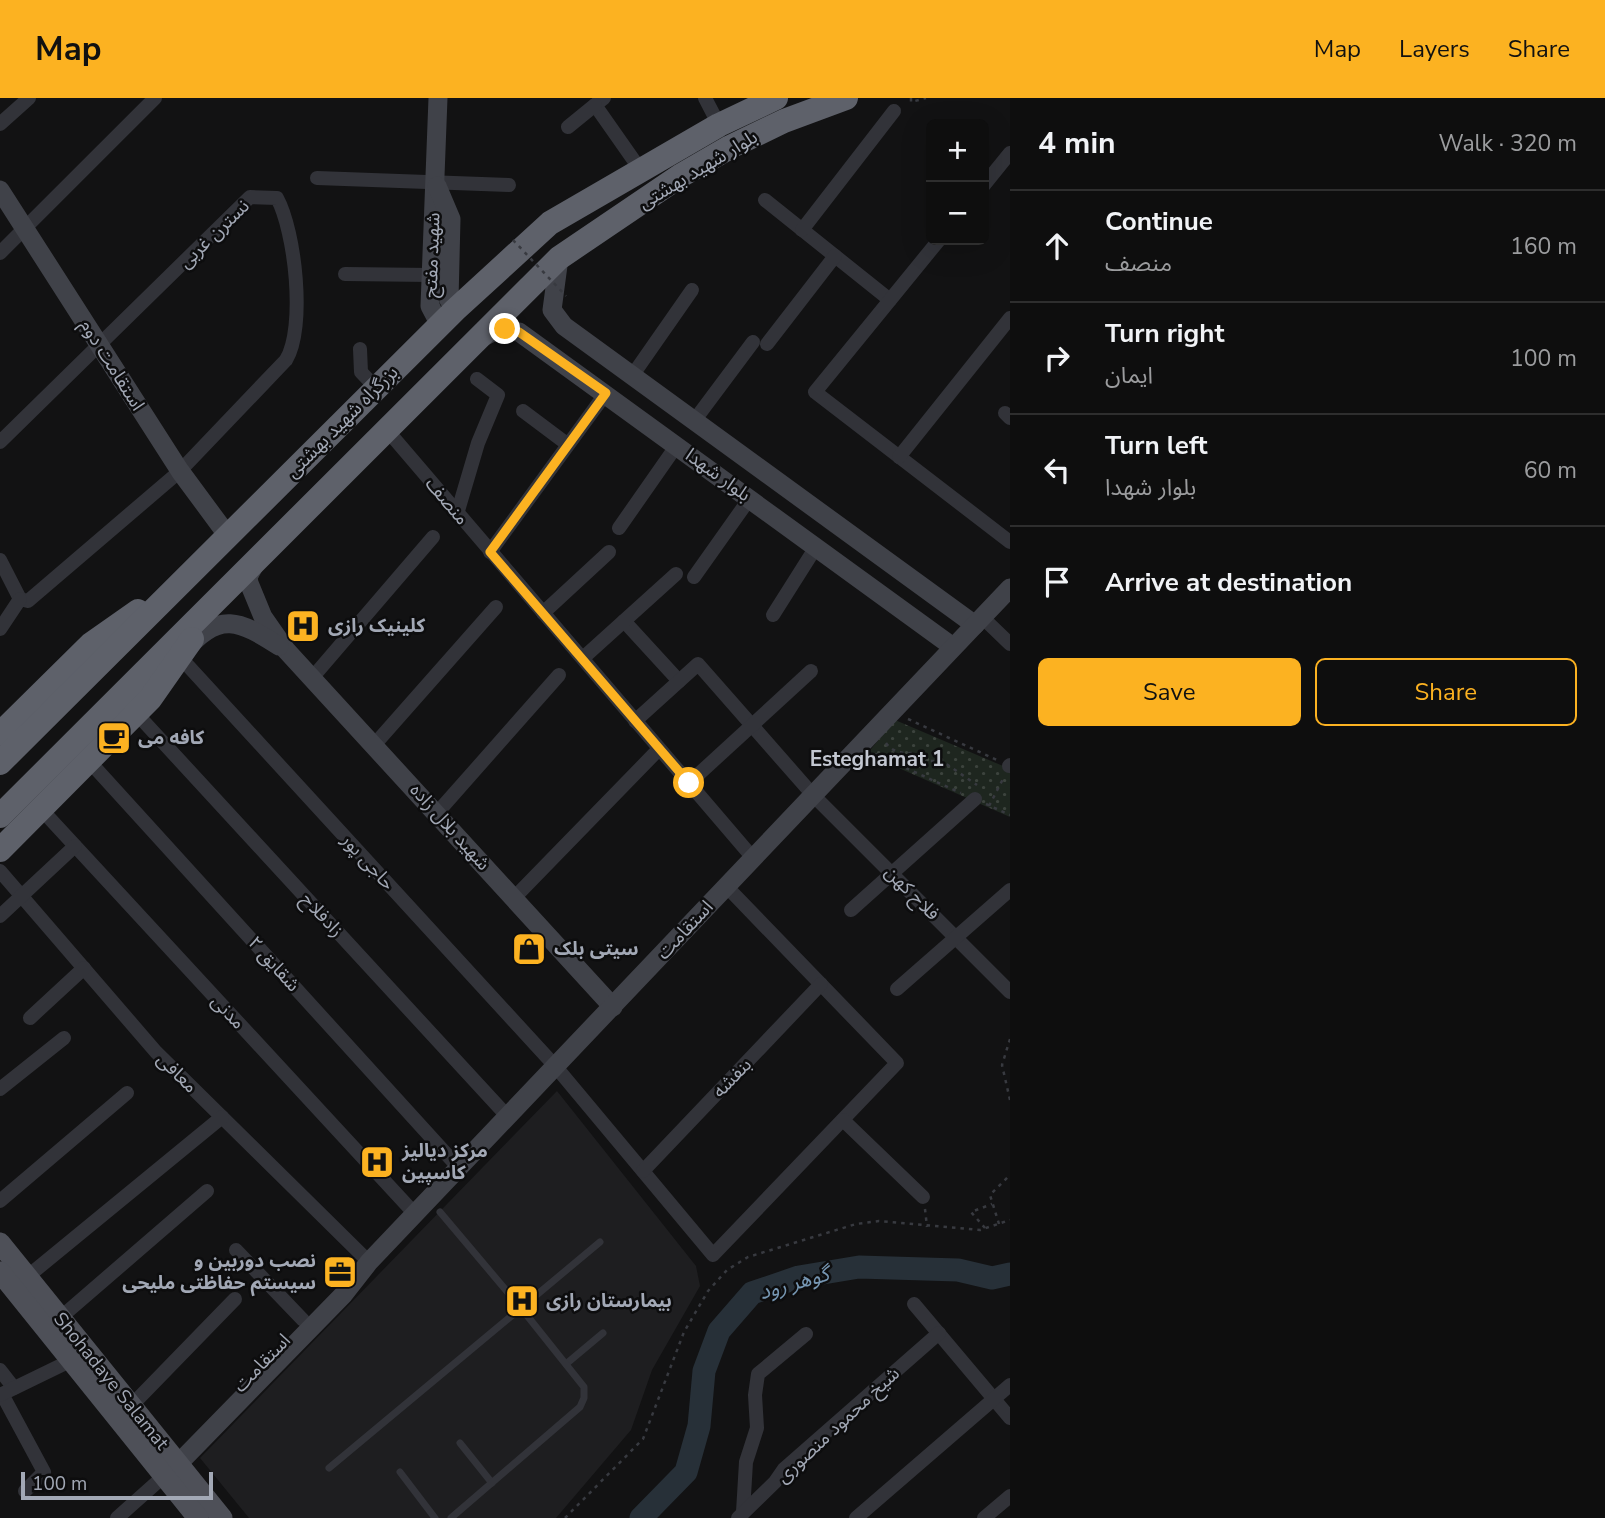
<!DOCTYPE html>
<meta charset="utf-8">
<style>
body{margin:0;font-family:"Nunito Sans","Noto Sans Arabic",sans-serif;background:#171717;color:#f1f3f6}
.controls{position:absolute;right:21px;top:21px;display:grid;overflow:hidden;border-radius:10px;box-shadow:0 7px 28px #0002}
.controls button{width:63px;height:63px;display:grid;place-items:center;padding:0;border:0;border-bottom:2px solid #2e2e2e;background:#0e0e0e;color:#f1f3f6;font:35px sans-serif}
.scale{position:absolute;left:21px;bottom:18px;width:192px;box-sizing:border-box;padding-left:7px;border:4px solid #a2a8b5;border-top:0;font-size:19px;line-height:24px;white-space:nowrap;color:#a2a8b5;-webkit-text-stroke:5px #0d0d0e;paint-order:stroke}
.stop{position:absolute;width:21px;height:21px;margin:-16px;border:5px solid #fcb221;border-radius:50%;background:#fff}
.stop.end{background:#fcb221;border-color:#fff;box-shadow:0 2px 7px #0008}
.list{margin:0;padding:0;list-style:none}
h2{display:flex;justify-content:space-between;align-items:center;height:91px;margin:0;padding:0 28px;font-size:30px}
h2 small{font-size:23px;font-weight:400;color:#9b9c9e}
.list li{display:grid;grid-template-columns:46px 1fr auto;gap:21px;align-items:center;box-sizing:border-box;height:112px;padding:0 28px;border-top:2px solid #2e2e2e}
.list b{display:block;font-size:26px;white-space:nowrap}
.list p{margin:0;font-size:23px;white-space:nowrap;color:#9b9c9e}
.list em{font-size:23px;font-style:normal;color:#9b9c9e}
.actions{display:flex;gap:14px;padding:21px 28px}
.actions a{flex:1;padding:16px 0;border:2px solid #fcb221;border-radius:10px;text-align:center;font-size:24px;color:#fcb221}
.actions .main{background:#fcb221;color:#111}
.icon{flex:none;width:38px;height:38px;fill:none;stroke:currentColor;stroke-width:2;stroke-linecap:round;stroke-linejoin:round}
.map{position:relative;flex:none;width:1010px;height:1420px;overflow:hidden}
header{display:flex;align-items:center;gap:42px;box-sizing:border-box;height:98px;padding:0 35px;background:#fcb221;color:#111}
header strong{font-size:33px}
nav{display:flex;gap:38px;margin-inline-start:auto;font-size:24px}
main{display:flex}
aside{flex:1;background:#0e0e0e}
.map>svg:first-child{display:block}
.built{fill:#1e1e20}
.green{fill:url(#green-dots)}
.lines{fill:none;stroke-linecap:round;stroke-linejoin:round}
.river{stroke:#273038;stroke-width:23}
.path{stroke:#383a40;stroke-width:2.5;stroke-dasharray:3.5 5;stroke-linecap:butt}
.lane{stroke:#323339;stroke-width:7}
.street{stroke:#323339;stroke-width:14}
.secondary{stroke:#404249;stroke-width:19}
.primary{stroke:#4e5058;stroke-width:21}
.highway{stroke:#5e616a;stroke-width:24}
.path-bridge{stroke:#383a40;stroke-width:2.5;stroke-dasharray:3.5 5;stroke-linecap:butt}
.route{stroke:#fcb221;stroke-width:9}
.labels{text-anchor:middle;dominant-baseline:central;stroke-width:5;stroke-linejoin:round;paint-order:stroke}
.street-label{font-size:19px;fill:#a2a8b5;stroke:#0d0d0e}
.poi-label{font-size:19px;font-weight:bold;fill:#a2a8b5;stroke:#0d0d0e;text-anchor:start}
.neighbourhood-label{font-size:21px;font-weight:bold;fill:#c3c7d1;stroke:#0d0d0e}
.water-label{font-size:21px;font-style:italic;fill:#7696b2;stroke:#0d0d0e}
</style>
<header>
<strong>Map</strong>
<nav><a>Map</a><a>Layers</a><a>Share</a></nav>
</header>
<main>
<div class="map">
<svg width="1010" height="1420" viewBox="0 0 1010 1420">
<defs>
<pattern id="green-dots" width="8" height="8" patternUnits="userSpaceOnUse" patternTransform="scale(1.75)"><rect width="8" height="8" fill="#1e261f"/><path d="M2 2h.1M6 6h.1" fill="none" stroke="#3c433d" stroke-width="1.8" stroke-linecap="round"/></pattern>
</defs>
<rect width="100%" height="100%" fill="#121213"/>
<polygon class="built" points="557,993 696,1168 700,1188 652,1272 631,1332 556,1420 249,1420 200,1360"/>
<polygon class="green" points="895,622 1010,671 1010,719 867,656"/>
<g class="lines">
<polyline class="river" points="641,1420 686,1374 699,1328 704,1273 719,1233 752,1195 799,1179 859,1169 958,1172 992,1180 1010,1176"/>
<g class="path">
<polyline points="911,0 911,4 926,0"/>
<polyline points="908,621 997,662"/>
<path d="M886 645C892 654 903 656 913 655L922 663H942L977 687"/>
<polyline points="875,656 961,695"/>
<polyline points="986,706 1010,717"/>
<polyline points="989,708 1004,679"/>
<polyline points="1010,941 1002,967 1010,1002"/>
<polyline points="925,1111 927,1129"/>
<polyline points="999,1126 990,1097 1010,1077"/>
<polyline points="985,1130 971,1114 992,1106"/>
<polyline points="565,1420 643,1341 684,1234 708,1193 727,1172 748,1159 856,1126 879,1123 980,1132 1010,1122"/>
</g>
<g class="lane">
<polyline points="566,1266 603,1235"/>
<polyline points="460,1345 492,1385"/>
<polyline points="329,1370 521,1210 440,1114"/>
<polyline points="400,1374 435,1420"/>
<polyline points="451,1420 580,1309 584,1300 584,1289 521,1210 600,1144"/>
</g>
<g class="street">
<polyline points="604,0 595,7 642,74"/>
<polyline points="705,0 719,27"/>
<polyline points="0,26 29,0"/>
<polyline points="568,29 595,7"/>
<polyline points="317,80 509,87"/>
<polyline points="984,87 1010,55"/>
<polyline points="765,102 890,202"/>
<polyline points="802,132 894,13"/>
<polyline points="939,142 815,294 1010,444"/>
<polyline points="0,155 155,0"/>
<polyline points="345,176 431,177"/>
<polyline points="767,246 835,158"/>
<polyline points="360,251 361,274 376,290"/>
<polyline points="632,278 692,192"/>
<polyline points="523,313 567,346"/>
<polyline points="1005,315 1010,320"/>
<polyline points="694,323 753,244"/>
<polyline points="387,332 753,760"/>
<path d="M0 344 250 99 277 100C295 133 306 229 286 262L180 373 28 503 20 501 0 462"/>
<polyline points="899,359 1010,220"/>
<polyline points="457,416 478,345 498,297 477,281"/>
<polyline points="619,430 677,347"/>
<polyline points="490,454 606,295"/>
<polyline points="694,479 750,400"/>
<polyline points="543,515 609,454"/>
<polyline points="773,517 816,449"/>
<polyline points="982,519 1010,546"/>
<polyline points="624,523 679,583"/>
<polyline points="0,531 20,501"/>
<polyline points="180,559 556,969 713,1157 897,965 727,789"/>
<polyline points="583,560 676,476"/>
<polyline points="312,580 433,439"/>
<polyline points="136,615 508,1019"/>
<polyline points="635,623 698,566 813,697 1010,894"/>
<polyline points="375,646 496,509"/>
<polyline points="89,663 459,1070"/>
<polyline points="1009,668 1010,667"/>
<polyline points="689,685 811,573"/>
<polyline points="41,711 415,1116"/>
<polyline points="437,715 559,577"/>
<polyline points="0,773 156,954 369,1164"/>
<polyline points="514,800 659,651"/>
<polyline points="851,812 975,701"/>
<polyline points="0,818 75,748"/>
<polyline points="897,891 1010,792"/>
<polyline points="30,920 84,870"/>
<polyline points="0,991 64,940"/>
<polyline points="843,1022 923,1099"/>
<polyline points="643,1073 821,886"/>
<polyline points="0,1103 127,995"/>
<polyline points="236,1152 303,1222"/>
<polyline points="27,1179 222,1019"/>
<polyline points="914,1206 1010,1320"/>
<polyline points="60,1220 207,1093"/>
<polyline points="0,1272 14,1290"/>
<polyline points="2,1296 44,1374 25,1393"/>
<polyline points="0,1297 72,1262"/>
<polyline points="131,1308 235,1201"/>
<polyline points="743,1414 746,1364 757,1330 755,1297 758,1276 806,1236"/>
<polyline points="117,1420 164,1378"/>
<polyline points="738,1420 775,1384 784,1371 939,1235"/>
<polyline points="856,1420 1010,1287"/>
<polyline points="984,1420 1010,1398"/>
</g>
<g class="secondary">
<polyline points="438,0 430,208 440,227"/>
<polyline points="437,88 451,121 449,202 455,212"/>
<polyline points="0,92 180,373 228,438"/>
<polyline points="559,160 552,212 564,228 975,527"/>
<polyline points="483,239 497,232 519,234 953,549"/>
<polyline points="256,464 248,479 249,485 263,519 286,552 613,909"/>
<path d="M185 553C219 512 240 523 279 548"/>
<polyline points="178,1366 344,1196 369,1164 1010,490"/>
</g>
<g class="primary">
<polyline points="0,1145 222,1420"/>
<polyline points="0,1174 198,1420"/>
</g>
<g class="highway">
<polyline points="0,636 91,546 138,513"/>
<polyline points="0,665 455,212 550,125 719,27 776,0"/>
<polyline points="0,718 559,160 680,78 730,49 784,23 846,0"/>
<polyline points="0,752 150,601 192,541"/>
</g>
<polyline class="path-bridge" points="513,142 566,198"/>
</g>
<g class="lines">
<polyline class="route" points="505,231 519,234 606,295 490,454 689,685"/>
</g>
<defs>
<g id="hospital-square" transform="scale(1.75)"><rect x="-9" y="-9" width="18" height="18" rx="4" fill="#fcb221" stroke="#0d0d0e"/><path d="M-5-5h3v3.5h4V-5h3V5h-3V1.5h-4V5h-3Z" fill="#111"/></g>
<g id="cafe-square" transform="scale(1.75)"><rect x="-9" y="-9" width="18" height="18" rx="4" fill="#fcb221" stroke="#0d0d0e"/><path d="M-5.5-4.5H6V0H3Q3 3.5 0 3.5H-2.5Q-5.5 3.5-5.5 0ZM3-3.2v2h1.7v-2ZM-6 4.5H4V6H-6Z" fill="#111"/></g>
<g id="shop-square" transform="scale(1.75)"><rect x="-9" y="-9" width="18" height="18" rx="4" fill="#fcb221" stroke="#0d0d0e"/><path d="M-5-2.5h2.3a2.7 3.5 0 0 1 5.4 0H5L5.5 6h-11ZM-1.5-2.5h3a1.5 2.3 0 0 0-3 0Z" fill="#111"/></g>
<g id="office-square" transform="scale(1.75)"><rect x="-9" y="-9" width="18" height="18" rx="4" fill="#fcb221" stroke="#0d0d0e"/><path d="M-6-3h4V-5.5h4V-3h4V5H-6ZM-1-4.5V-3h2v-1.5ZM-6 0V1H6V0Z" fill="#111"/></g>
</defs>
<g fill-rule="evenodd">
<use href="#hospital-square" x="303" y="528"/>
<use href="#cafe-square" x="114" y="640"/>
<use href="#shop-square" x="529" y="851"/>
<use href="#hospital-square" x="377" y="1064"/>
<use href="#office-square" x="340" y="1174"/>
<use href="#hospital-square" x="522" y="1203"/>
</g>
<g class="labels">
<g class="street-label">
<text transform="translate(698 72) rotate(-31)">بلوار شهید بهشتی</text>
<text transform="translate(214 136) rotate(-44)">نسترن غربی</text>
<text transform="translate(432 157) rotate(-88)">شهید مفتح</text>
<text transform="translate(112 267) rotate(58)">استقامت دوم</text>
<text transform="translate(342 324) rotate(-45)">بزرگراه شهید بهشتی</text>
<text transform="translate(718 377) rotate(36)">بلوار شهدا</text>
<text transform="translate(447 403) rotate(50)">منصف</text>
<text transform="translate(450 729) rotate(48)">شهید بلال زاده</text>
<text transform="translate(368 764) rotate(48)">حاجی پور</text>
<text transform="translate(912 795) rotate(45)">فلاح کهن</text>
<text transform="translate(322 817) rotate(47)">زادفلاح</text>
<text transform="translate(685 832) rotate(-47)">استقامت</text>
<text transform="translate(274 866) rotate(48)">شقایق ۲</text>
<text transform="translate(228 914) rotate(47)">مدنی</text>
<text transform="translate(177 975) rotate(45)">معافی</text>
<text transform="translate(732 980) rotate(-46)">بنفشه</text>
<text transform="translate(262 1265) rotate(-46)">استقامت</text>
<text transform="translate(111 1283) rotate(51)">Shohadaye Salamat</text>
<text transform="translate(838 1327) rotate(-43)">شیخ محمود منصوری</text>
</g>
<g class="poi-label">
<text x="328" y="528">کلینیک رازی</text>
<text x="138" y="640">کافه می</text>
<text x="554" y="851">سیتی بلک</text>
<text x="402" y="1053">مرکز دیالیز<tspan x="402" dy="22">کاسپین</tspan></text>
<text x="316" y="1163" text-anchor="end">نصب دوربین و<tspan x="316" dy="22">سیستم حفاظتی ملیحی</tspan></text>
<text x="546" y="1203">بیمارستان رازی</text>
</g>
<g class="neighbourhood-label">
<text x="877" y="661">Esteghamat 1</text>
</g>
<g class="water-label">
<text transform="translate(794 1185) rotate(-16)">گوهر رود</text>
</g>
</g>
</svg>
<div class="controls">
<button>+</button>
<button>−</button>
</div>
<div class="scale">100 m</div>
<div class="stop" style="left:689px;top:685px"></div>
<div class="stop end" style="left:505px;top:231px"></div>
</div>
<aside>
<h2>4 min<small>Walk · 320 m</small></h2>
<ul class="list">
<li><svg class="icon" aria-label="ahead" viewBox="0 0 24 24"><path d="M12 20V5M6 11l6-6 6 6"/></svg><div><b>Continue</b><p>منصف</p></div><em>160 m</em></li>
<li><svg class="icon" aria-label="right" viewBox="0 0 24 24"><path d="M7 20v-9h11M14 6l5 5-5 5"/></svg><div><b>Turn right</b><p>ایمان</p></div><em>100 m</em></li>
<li><svg class="icon" aria-label="left" viewBox="0 0 24 24"><path d="M17 20v-9H6M10 6l-5 5 5 5"/></svg><div><b>Turn left</b><p>بلوار شهدا</p></div><em>60 m</em></li>
<li><svg class="icon" aria-label="arrive" viewBox="0 0 24 24"><path d="M6 21V4h12l-3 4 3 4H6"/></svg><div><b>Arrive at destination</b></div></li>
</ul>
<div class="actions"><a class="main">Save</a><a>Share</a></div>
</aside>
</main>
